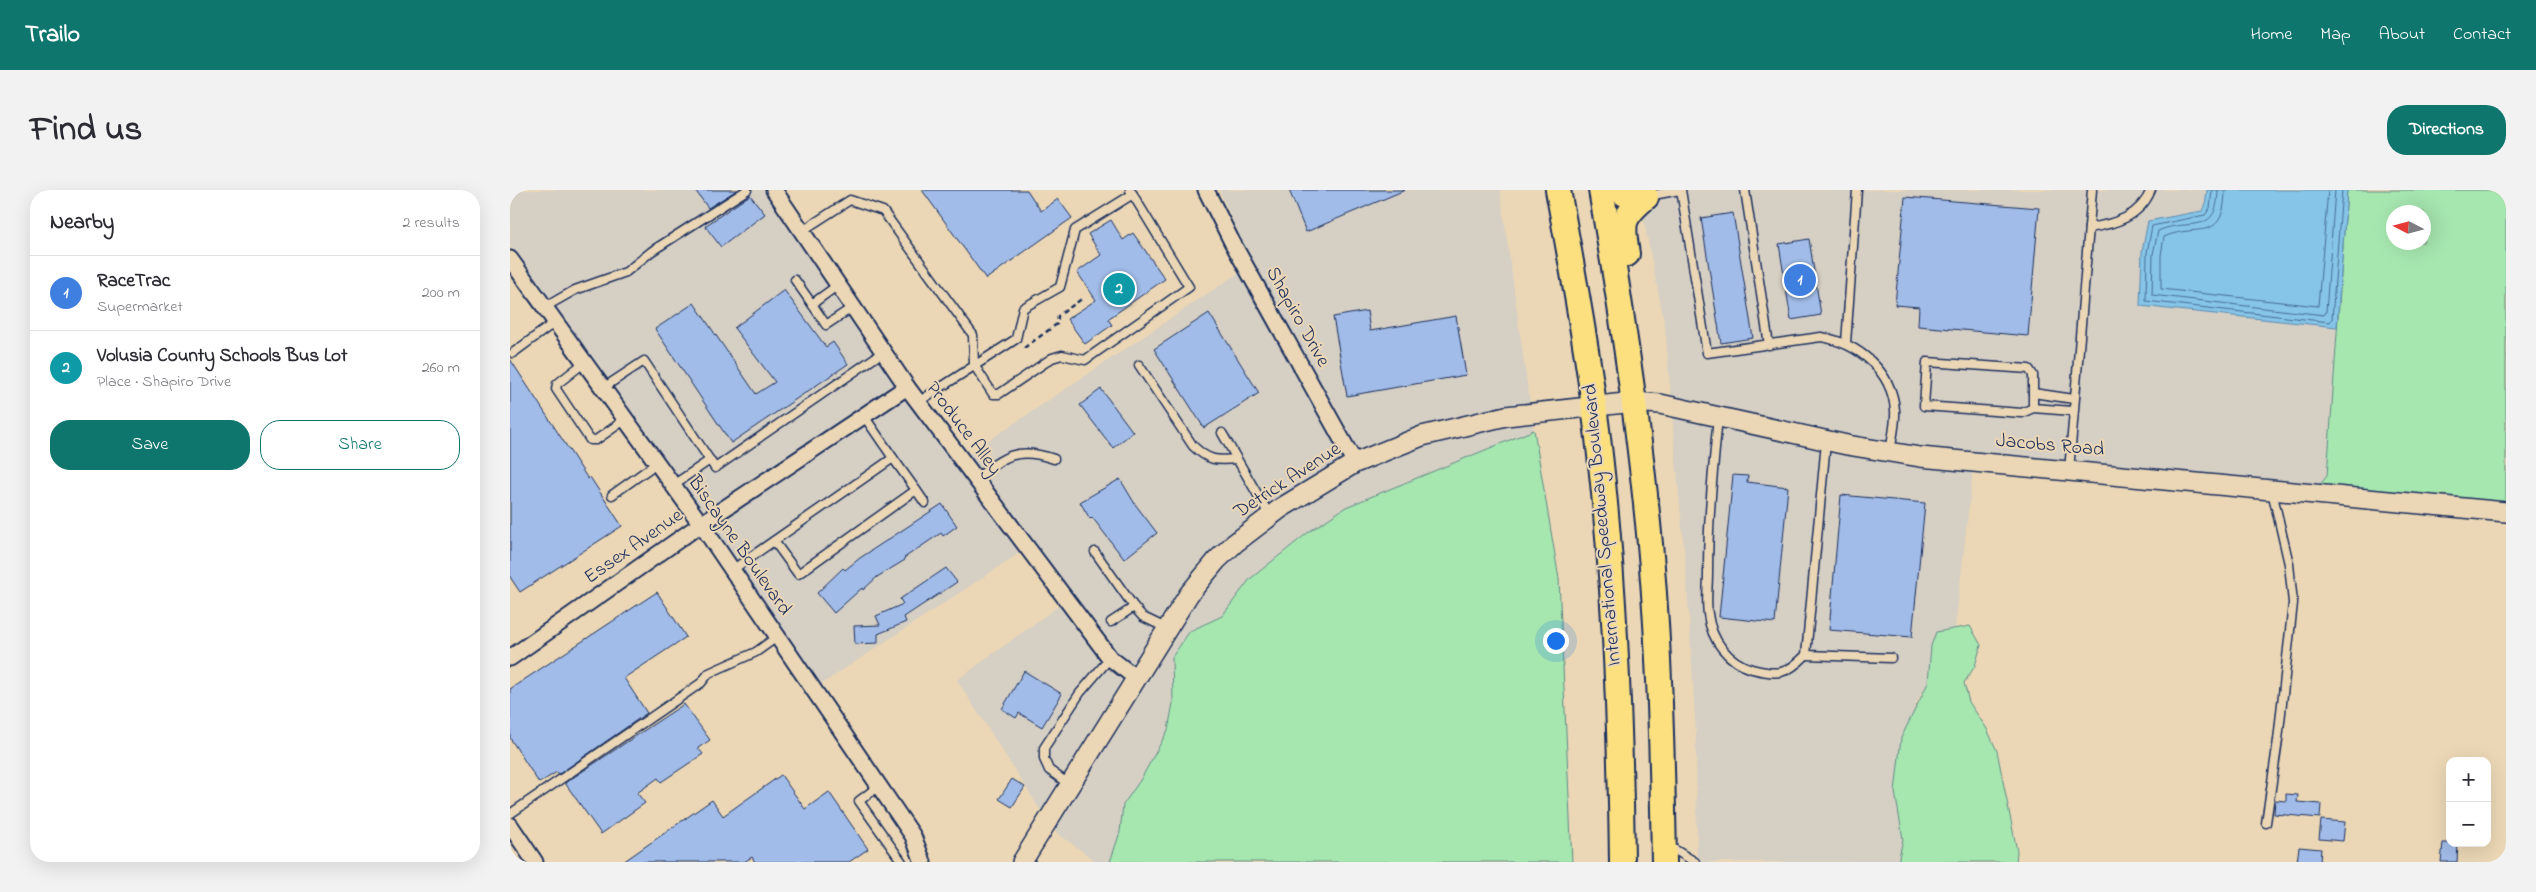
<!DOCTYPE html>
<meta charset="utf-8">
<style>
body{margin:0;font-family:"Indie Flower",sans-serif;background:#f2f2f3;color:#2b2b33}
.controls{position:absolute;right:15px;bottom:15px;display:grid;overflow:hidden;border-radius:10px;box-shadow:0 5px 20px #0002}
.controls button{width:45px;height:45px;display:grid;place-items:center;padding:0;border:0;border-bottom:1px solid #e1e1e2;background:#fff;color:#2b2b33;font:25px sans-serif}
.compass{position:absolute;left:1876px;top:15px;width:45px;height:45px;border-radius:50%;background:#fff;box-shadow:0 5px 20px #0002;rotate:276deg}
.you{position:absolute;left:1045px;top:450px;width:18px;height:18px;margin:-12px;border:4px solid #fff;border-radius:50%;background:#1a73e8;box-shadow:0 0 0 8px #1a73e833}
.badge{display:grid;place-items:center;width:32px;height:32px;border-radius:50%;background:#0f766e;color:#fff;font-size:16px;font-weight:700}
.pin{position:absolute;translate:-50% -50%;border:2px solid #fff;box-shadow:0 1px 5px #0006}
.list{margin:0;padding:0;list-style:none}
h2{display:flex;justify-content:space-between;align-items:center;height:65px;margin:0;padding:0 20px;font-size:21px}
h2 small{font-size:16px;font-weight:400;color:#7c7c81}
.list li{display:grid;grid-template-columns:32px 1fr auto;gap:15px;align-items:center;box-sizing:border-box;height:75px;padding:0 20px;border-top:1px solid #e1e1e2}
.list b{display:block;font-size:19px;white-space:nowrap}
.list p{margin:0;font-size:16px;white-space:nowrap;color:#7c7c81}
.list em{font-size:16px;font-style:normal;color:#7c7c81}
.actions{display:flex;gap:10px;padding:15px 20px}
.actions a{flex:1;padding:11px 0;border:1px solid #0f766e;border-radius:20px;text-align:center;font-size:18px;color:#0f766e}
.actions .main{background:#0f766e;color:#fff}
.map{position:relative;flex:none;width:1996px;height:672px;overflow:hidden;border-radius:20px}
header{display:flex;align-items:center;gap:30px;box-sizing:border-box;height:70px;padding:0 25px;background:#0f766e;color:#fff}
header strong{font-size:24px}
nav{display:flex;gap:28px;margin-inline-start:auto;font-size:18px}
.intro{display:flex;align-items:center;justify-content:space-between;box-sizing:border-box;height:120px;padding:0 30px}
h1{margin:0;font-size:35px}
.button{padding:12px 22px;border-radius:20px;background:#0f766e;color:#fff;font-size:18px;font-weight:700}
main{display:flex;gap:30px;padding:0 30px}
aside{flex:1;background:#fff;border-radius:20px;box-shadow:0 5px 20px #0002}
.map>svg:first-child{display:block}
.built{fill:#d5cfc4}
.green{fill:#a6e6af;stroke:#608a86;fill-rule:evenodd}
.water{fill:#86c5e7;stroke:#5b89b0}
.lines{fill:none;stroke-linecap:round;stroke-linejoin:round}
.shore{stroke:#466b95;stroke-width:1}
.building{fill:#a1bce8;stroke:#1b2f5e}
.service-casing{stroke:#1b2f5e;stroke-width:11}
.minor-casing{stroke:#1b2f5e;stroke-width:19}
.tertiary-casing{stroke:#1b2f5e;stroke-width:22}
.primary-casing{stroke:#1b2f5e;stroke-width:28}
.path{stroke:#1b2f5e;stroke-width:2.5;stroke-dasharray:5 4;stroke-linecap:butt}
.service{stroke:#ebd7b5;stroke-width:8}
.minor{stroke:#ebd7b5;stroke-width:15}
.tertiary{stroke:#ebd7b5;stroke-width:19}
.primary{stroke:#fce080;stroke-width:24}
.labels{text-anchor:middle;dominant-baseline:central;stroke-width:4;stroke-linejoin:round;paint-order:stroke}
.street-label{font-size:20px;fill:#1b2f5e;stroke:#ebd7b5}
</style>
<header>
<strong>Trailo</strong>
<nav><a>Home</a><a>Map</a><a>About</a><a>Contact</a></nav>
</header>
<div class="intro"><h1>Find us</h1><a class="button">Directions</a></div>
<main>
<aside>
<h2>Nearby<small>2 results</small></h2>
<ul class="list">
<li><span class="badge" style="background:#3f7fe0">1</span><div><b>RaceTrac</b><p>Supermarket</p></div><em>200 m</em></li>
<li><span class="badge" style="background:#0f9aa8">2</span><div><b>Volusia County Schools Bus Lot</b><p>Place · Shapiro Drive</p></div><em>260 m</em></li>
</ul>
<div class="actions"><a class="main">Save</a><a>Share</a></div>
</aside>
<div class="map">
<svg width="1996" height="672" viewBox="0 0 1996 672">
<rect width="100%" height="100%" fill="#ebd7b5"/>
<filter id="ink" filterUnits="userSpaceOnUse"><feTurbulence type="fractalNoise" baseFrequency=".02" numOctaves="2"/><feDisplacementMap in="SourceGraphic" scale="10" xChannelSelector="R" yChannelSelector="G"/><feConvolveMatrix kernelMatrix="1 2 1 2 8 2 1 2 1" color-interpolation-filters="sRGB"/></filter>
<g filter="url(#ink)">
<g class="built">
<polygon points="0,0 254,0 386,195 193,323 0,56"/>
<polygon points="709,0 990,0 1020,215 849,263 734,56"/>
<polygon points="1141,0 1697,0 1695,17 1692,21 1638,32 1630,116 1827,137 1817,286 1808,297 1411,259 1339,247 1161,208 1155,136 1132,21"/>
<polygon points="730,82 834,271 765,313 624,477 606,463 457,265"/>
<polygon points="395,208 511,362 310,495 202,336"/>
<polygon points="1162,224 1463,280 1445,438 1426,442 1421,456 1418,493 1406,513 1385,602 1393,649 1388,672 1187,672 1186,543 1177,393"/>
<polygon points="1022,230 1024,240 836,317 800,341 740,389 712,426 680,441 662,467 663,513 658,540 631,589 613,615 610,642 600,672 587,672 543,640 687,409 713,375 731,359 776,324 849,280 915,253 998,233"/>
<polygon points="550,415 593,472 616,490 533,624 447,490"/>
</g>
<g class="green">
<path d="M1837 0H1996V315L1808 297 1817 286ZM1884 22H1914V52H1884Z"/>
<polygon points="1024,240 1049,389 1062,672 600,672 610,642 613,615 631,589 658,540 663,513 662,467 680,441 712,426 740,389 800,341 836,317"/>
<polygon points="1460,436 1471,455 1465,476 1454,493 1459,512 1477,539 1487,561 1507,661 1506,672 1388,672 1393,649 1385,602 1391,548 1418,493 1421,456 1426,442"/>
</g>
<polygon class="water" points="1697,0 1837,0 1827,137 1630,116 1632,62 1638,31 1692,21 1695,17"/>
<g class="lines">
<g class="shore">
<polyline points="1702,0 1700,18 1695,25 1642,36 1637,63 1636,111 1820,132 1822,129 1832,0"/>
<path d="M1708 0C1707 48 1679 27 1648 41L1643 64 1642 105 1814 125 1816 122 1825 0"/>
<path d="M1715 0C1714 55 1688 32 1654 47L1651 65V99L1808 116 1818 0"/>
</g>
</g>
<g class="building">
<polygon points="185,0 227,0 198,18"/>
<polygon points="412,0 517,0 531,21 548,9 562,28 476,89"/>
<polygon points="779,0 895,0 796,42"/>
<polygon points="240,5 255,24 211,57 195,36"/>
<polygon points="1395,7 1529,18 1518,146 1408,136 1409,117 1385,115"/>
<polygon points="1223,23 1243,148 1211,153 1191,28"/>
<polygon points="601,30 613,50 623,43 655,89 598,129 602,135 575,154 557,129 586,110 567,82 591,65 578,44"/>
<polygon points="1299,49 1311,125 1281,130 1269,54"/>
<polygon points="274,100 316,157 323,152 338,174 221,253 145,139 184,113 246,204 265,192 224,138"/>
<polygon points="857,121 860,141 946,126 956,185 837,206 823,127"/>
<polygon points="699,123 749,203 694,238 644,159"/>
<polygon points="0,169 78,289 80,287 112,336 10,402 0,387"/>
<polygon points="591,199 623,242 603,258 570,215"/>
<polygon points="1223,285 1238,286 1237,292 1278,297 1265,433 1209,427"/>
<polygon points="610,289 625,314 647,343 614,369 582,327 580,329 570,312"/>
<polygon points="1331,305 1415,313 1402,447 1319,440"/>
<polygon points="432,314 447,336 433,346 431,343 394,368 395,370 367,387 353,400 352,398 324,423 307,403 333,378 335,380 350,368"/>
<polygon points="436,378 447,392 394,427 396,432 368,444 368,453 345,454 344,436 370,435 366,426 393,414 390,409"/>
<polygon points="147,402 176,447 114,488 137,523 49,584 47,582 29,593 0,548 0,499"/>
<polygon points="514,481 552,504 532,537 509,523 506,528 492,519"/>
<polygon points="174,514 200,550 188,558 193,564 151,592 148,588 127,603 135,613 91,644 55,593"/>
<polygon points="271,585 295,619 319,602 358,659 339,672 245,672 242,667 234,672 113,672 202,610 213,626"/>
<polygon points="502,589 515,597 502,617 489,609"/>
<polygon points="1776,604 1788,605 1787,612 1811,614 1810,628 1764,624 1765,610 1776,611"/>
<polygon points="1811,630 1835,632 1833,651 1809,649"/>
<polygon points="1933,653 1948,653 1947,672 1931,672"/>
<polygon points="1789,657 1811,659 1810,672 1787,672"/>
</g>
<g class="lines">
<g class="service-casing">
<g id="service">
<path d="M1171 0 1197 163 1311 147C1348 153 1382 181 1385 220 1386 233 1382 248 1380 262"/>
<polyline points="1235,0 1259,155"/>
<polyline points="1138,6 1170,0"/>
<path d="M1579 38C1605 34 1630 27 1641 0"/>
<polyline points="292,41 340,10 373,21 463,145 464,175 483,204 489,204 542,168 552,165 575,170 679,97 620,0"/>
<polyline points="285,90 302,114 328,95"/>
<polyline points="302,114 316,135 343,117"/>
<polyline points="35,117 65,100 116,82 142,61 237,0"/>
<polyline points="1336,153 1347,0"/>
<polyline points="3,163 45,132"/>
<polyline points="75,172 47,194 46,199 80,250 86,250 116,229"/>
<path d="M629 175 683 256C699 271 706 271 727 269"/>
<polyline points="93,198 134,171 205,278 373,162"/>
<polyline points="1523,203 1564,209"/>
<polyline points="408,212 506,149 513,118 550,97 565,40 623,4"/>
<polyline points="1523,218 1523,185 1519,179 1417,172 1414,216 1512,223 1523,218 1563,221"/>
<path d="M1208 227C1203 279 1198 330 1198 382 1198 396 1196 411 1198 424 1201 450 1218 472 1242 479 1269 486 1277 484 1296 465L1316 252"/>
<polyline points="712,243 760,326"/>
<polyline points="1559,281 1582,0"/>
<path d="M466 289C494 266 507 256 544 269"/>
<polyline points="163,295 200,270"/>
<polyline points="406,300 415,313"/>
<polyline points="102,305 147,273"/>
<polyline points="264,351 288,384 406,300 383,268"/>
<polyline points="585,362 624,417 633,427 656,438"/>
<polyline points="222,380 383,268 354,226"/>
<polyline points="601,432 624,417"/>
<polyline points="1296,465 1381,468"/>
<polyline points="560,595 539,580 534,569 534,558 570,503 600,468"/>
<polyline points="369,596 349,611 392,672"/>
<polyline points="0,624 191,493 199,483 246,462 267,447"/>
<polyline points="1756,633 1768,550 1783,413 1779,374 1762,301"/>
<polyline points="1157,655 1185,672"/>
</g>
</g>
<g class="minor-casing">
<g id="minor">
<polyline points="264,0 397,197 600,468 626,488"/>
<polyline points="696,0 722,52 845,273"/>
<polyline points="0,69 191,334 403,646 413,672"/>
<polyline points="0,468 191,334 397,197"/>
<polyline points="0,635 25,672"/>
</g>
</g>
<g class="tertiary-casing">
<polyline id="tertiary" points="512,672 679,404 707,370 725,353 771,318 845,273 912,246 996,226 1124,212 1150,214 1337,255 1410,267 1996,322"/>
</g>
<g class="primary-casing">
<g id="primary">
<path d="M1048 0C1061 72 1075 144 1084 216 1104 367 1110 520 1112 672"/>
<path d="M1091 0C1109 104 1125 209 1136 314 1149 433 1152 553 1154 672"/>
<polyline points="1109,0 1115,4 1136,7"/>
<path d="M1117 64C1112 33 1111 28 1136 7"/>
</g>
</g>
<polyline class="path" points="514,158 547,134 548,126 573,108"/>
<use href="#service" class="service"/>
<use href="#minor" class="minor"/>
<use href="#tertiary" class="tertiary"/>
<use href="#primary" class="primary"/>
</g>
</g>
<g class="labels">
<g class="street-label">
<text transform="translate(787 127) rotate(61)">Shapiro Drive</text>
<text transform="translate(453 239) rotate(53)">Produce Alley</text>
<text transform="translate(1540 256) rotate(5)">Jacobs Road</text>
<text transform="translate(778 291) rotate(-33)">Detrick Avenue</text>
<text transform="translate(1093 335) rotate(-95)">International Speedway Boulevard</text>
<text transform="translate(229 356) rotate(55)">Biscayne Boulevard</text>
<text transform="translate(124 357) rotate(-35)">Essex Avenue</text>
</g>
</g>
</svg>
<div class="controls">
<button>+</button>
<button>−</button>
</div>
<svg class="compass" viewBox="-18 -18 36 36"><path d="M0-13l5 13h-10z" fill="#e53935"/><path d="M0 13l5-13h-10z" fill="#7c7c81"/></svg>
<div class="you"></div>
<div class="pin badge" style="left:1290px;top:90px;background:#3f7fe0">1</div>
<div class="pin badge" style="left:609px;top:99px;background:#0f9aa8">2</div>
</div>
</main>
